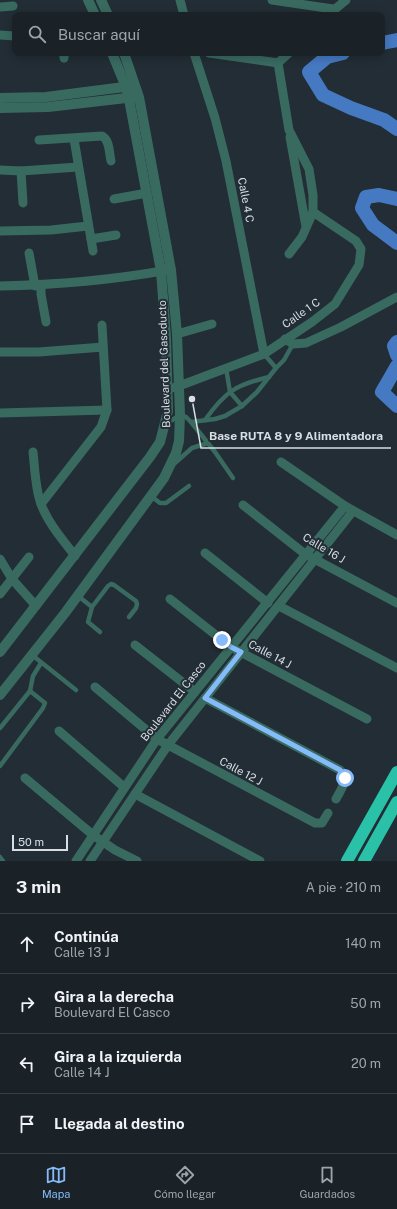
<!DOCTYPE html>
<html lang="es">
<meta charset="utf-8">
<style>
body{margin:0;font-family:"Public Sans",sans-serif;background:#232a30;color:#f1f3f6}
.scale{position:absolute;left:12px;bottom:10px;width:56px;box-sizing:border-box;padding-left:4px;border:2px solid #d7dee4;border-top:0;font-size:11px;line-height:14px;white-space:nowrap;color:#d7dee4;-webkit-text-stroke:3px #222d35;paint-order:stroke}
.stop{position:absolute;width:12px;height:12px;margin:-9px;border:3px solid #86bbfb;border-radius:50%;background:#fff}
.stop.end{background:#86bbfb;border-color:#fff;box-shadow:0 1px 4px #0008}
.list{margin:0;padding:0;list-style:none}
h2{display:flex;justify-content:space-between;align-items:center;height:52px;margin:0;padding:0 16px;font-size:17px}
h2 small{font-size:13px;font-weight:400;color:#9fa4a8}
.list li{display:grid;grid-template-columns:26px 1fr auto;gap:12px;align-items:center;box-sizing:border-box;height:60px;padding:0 16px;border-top:1px solid #383f45}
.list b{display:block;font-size:15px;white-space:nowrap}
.list p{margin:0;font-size:13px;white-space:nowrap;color:#9fa4a8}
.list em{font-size:13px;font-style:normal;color:#9fa4a8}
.icon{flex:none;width:22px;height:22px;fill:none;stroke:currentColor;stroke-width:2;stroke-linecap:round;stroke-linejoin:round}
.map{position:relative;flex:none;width:397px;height:861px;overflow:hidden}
.search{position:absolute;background:#1a2228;box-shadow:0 2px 10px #0003;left:12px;right:12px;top:12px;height:44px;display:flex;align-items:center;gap:10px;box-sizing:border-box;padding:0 14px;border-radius:8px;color:#9fa4a8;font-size:15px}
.sheet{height:292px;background:#1a2228}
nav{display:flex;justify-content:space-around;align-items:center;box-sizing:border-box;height:56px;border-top:1px solid #383f45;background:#1a2228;font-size:11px;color:#9fa4a8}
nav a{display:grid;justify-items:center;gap:2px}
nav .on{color:#86bbfb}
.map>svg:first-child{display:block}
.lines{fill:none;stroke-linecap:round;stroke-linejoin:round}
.river{stroke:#4579c2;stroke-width:14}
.service{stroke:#396a60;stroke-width:4.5}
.minor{stroke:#396a60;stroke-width:9}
.tertiary{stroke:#396a60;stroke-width:10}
.motorway{stroke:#29c1a8;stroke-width:12}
.route{stroke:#86bbfb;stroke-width:5}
.labels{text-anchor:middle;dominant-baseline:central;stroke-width:4;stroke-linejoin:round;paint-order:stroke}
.street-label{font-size:11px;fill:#d7dee4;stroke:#222d35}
.leader{fill:none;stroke:#d7dee4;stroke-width:1.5}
.callout-dot{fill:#d7dee4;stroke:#222d35;stroke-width:1.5}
.callout-label{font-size:12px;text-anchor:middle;font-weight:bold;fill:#d7dee4;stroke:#222d35;stroke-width:4;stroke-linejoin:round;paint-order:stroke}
</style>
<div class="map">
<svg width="397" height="861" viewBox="0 0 397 861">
<rect width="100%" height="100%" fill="#222d35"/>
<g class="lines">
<g class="river">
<polyline points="382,43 397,40"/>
<polyline points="343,53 327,57 309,72 323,95 351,108 384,120 397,129"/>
<polyline points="397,199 379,195 366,197 362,208 373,225 397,243"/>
<polyline points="397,342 394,346 397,355"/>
<polyline points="397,366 382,392 397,406"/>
</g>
<g class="service">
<polyline points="264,354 276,368"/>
<polyline points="226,368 230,392 242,406"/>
<path d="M205 420C225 392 235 385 269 377"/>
<polyline points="191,422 215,419 225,416 242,406 257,392 276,368 284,360 293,344"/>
<polyline points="166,424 180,415 186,417 191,422 215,452 233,478"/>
<polyline points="175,463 192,448 208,443"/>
<polyline points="151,496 160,503 166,503 189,486"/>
<polyline points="78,596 92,607 108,586 111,584 114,585 136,601 137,604 136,608 129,617"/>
<polyline points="92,607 88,622 100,632"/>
<polyline points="32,655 76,690"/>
<polyline points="0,728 30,691 33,676 41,663"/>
<polyline points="0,766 43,708 45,703 30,691"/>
<polyline points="0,857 3,861"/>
</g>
<g class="minor">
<polyline points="180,0 184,15"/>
<polyline points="272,0 333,9"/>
<polyline points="0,7 13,6"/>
<polyline points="328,15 346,0"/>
<polyline points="0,35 15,36"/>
<polyline points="64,53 64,58"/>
<polyline points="194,53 215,118 226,161 264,354"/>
<polyline points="209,53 278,63"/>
<polyline points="290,137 306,227"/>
<polyline points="74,139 93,251"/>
<path d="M39 140 102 136C110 140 109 153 111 161"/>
<polyline points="0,170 21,171 78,167"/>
<polyline points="21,171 23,203"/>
<polyline points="114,199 147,193"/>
<polyline points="0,231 51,230 88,226"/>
<polyline points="91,239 116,235"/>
<polyline points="29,253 35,286"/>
<polyline points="289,254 302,237 306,228 313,212 313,195 309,169 289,130 278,63 289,53"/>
<polyline points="41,285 41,294 46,322"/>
<path d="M0 286C56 285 112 280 168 270"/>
<polyline points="177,334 212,324"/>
<polyline points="285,339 293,344 306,343 341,327 397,297"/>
<polyline points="0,352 39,352 103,347"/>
<polyline points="168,389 179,386 264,354 312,322 335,304 359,265 361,249 356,241 313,212"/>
<polyline points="0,413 107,410"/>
<path d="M33 452C35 469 35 488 41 504 48 523 63 540 75 556"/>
<polyline points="281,462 345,506 397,535"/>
<polyline points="41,504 101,427 107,410 102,325"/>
<polyline points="243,505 305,554 397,603"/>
<polyline points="205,553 268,603"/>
<polyline points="0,559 12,579 36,606"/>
<polyline points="0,594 29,557"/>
<polyline points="170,599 231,647 367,719"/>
<polyline points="279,606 397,668"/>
<polyline points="135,645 195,692"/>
<polyline points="95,687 157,739 168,745 315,823 322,823 328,813"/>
<path d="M205 698 340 770C350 779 341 789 336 799"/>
<polyline points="59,731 124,787"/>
<polyline points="25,778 93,835 115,850 137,861"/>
<polyline points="135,794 260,861"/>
<polyline points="76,861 157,739 345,506"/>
<polyline points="90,861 168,745 353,511"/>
</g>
<g class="tertiary">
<polyline points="88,0 95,15"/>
<polyline points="101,0 108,15"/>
<polyline points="0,98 46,97 132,86"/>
<polyline points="0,108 48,107 135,97"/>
<polyline points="0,652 150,457 160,442 168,411 166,338 161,271 129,99 126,87 112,53"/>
<polyline points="0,695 65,613 164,478 176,453 179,441 180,415 177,334 171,270 139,97 124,53"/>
</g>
<g class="motorway">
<polyline points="347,861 397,772"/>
<polyline points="364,861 397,802"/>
</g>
</g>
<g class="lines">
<polyline class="route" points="222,640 231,647 241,652 205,698 340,770 344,774 345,778"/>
</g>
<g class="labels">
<g class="street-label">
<text transform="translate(246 200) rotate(79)">Calle 4 C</text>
<text transform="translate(301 313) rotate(-35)">Calle 1 C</text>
<text transform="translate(164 364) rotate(-92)">Boulevard del Gasoducto</text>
<text transform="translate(324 548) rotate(31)">Calle 16 J</text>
<text transform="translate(270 654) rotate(28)">Calle 14 J</text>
<text transform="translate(173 701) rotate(-52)">Boulevard El Casco</text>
<text transform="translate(241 771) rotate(28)">Calle 12 J</text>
</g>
</g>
<path class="leader" d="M192 399L201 448H391"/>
<circle class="callout-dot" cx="192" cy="399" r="4"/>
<g class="callout-label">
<text x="296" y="440">Base RUTA 8 y 9 Alimentadora</text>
</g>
</svg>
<div class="scale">50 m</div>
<div class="stop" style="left:345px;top:778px"></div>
<div class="stop end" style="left:222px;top:640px"></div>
<div class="search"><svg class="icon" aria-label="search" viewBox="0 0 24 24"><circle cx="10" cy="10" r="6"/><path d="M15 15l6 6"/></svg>Buscar aquí</div>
</div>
<section class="sheet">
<h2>3 min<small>A pie · 210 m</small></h2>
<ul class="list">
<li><svg class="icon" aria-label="ahead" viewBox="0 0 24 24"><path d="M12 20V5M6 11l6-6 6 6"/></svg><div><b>Continúa</b><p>Calle 13 J</p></div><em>140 m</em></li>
<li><svg class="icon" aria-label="right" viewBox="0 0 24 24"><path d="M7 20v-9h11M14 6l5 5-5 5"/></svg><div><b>Gira a la derecha</b><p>Boulevard El Casco</p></div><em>50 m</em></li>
<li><svg class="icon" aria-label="left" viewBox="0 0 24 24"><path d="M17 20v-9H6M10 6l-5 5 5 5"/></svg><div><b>Gira a la izquierda</b><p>Calle 14 J</p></div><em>20 m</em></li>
<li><svg class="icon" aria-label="arrive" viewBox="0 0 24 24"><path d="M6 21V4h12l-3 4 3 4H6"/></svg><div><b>Llegada al destino</b></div></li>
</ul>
</section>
<nav>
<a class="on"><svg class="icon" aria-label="map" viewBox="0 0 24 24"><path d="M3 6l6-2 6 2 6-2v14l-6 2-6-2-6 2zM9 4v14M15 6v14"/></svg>Mapa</a>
<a><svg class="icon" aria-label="directions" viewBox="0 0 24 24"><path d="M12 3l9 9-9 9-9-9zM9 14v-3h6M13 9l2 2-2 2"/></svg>Cómo llegar</a>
<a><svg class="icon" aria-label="saved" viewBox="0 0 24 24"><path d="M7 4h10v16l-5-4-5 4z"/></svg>Guardados</a>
</nav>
